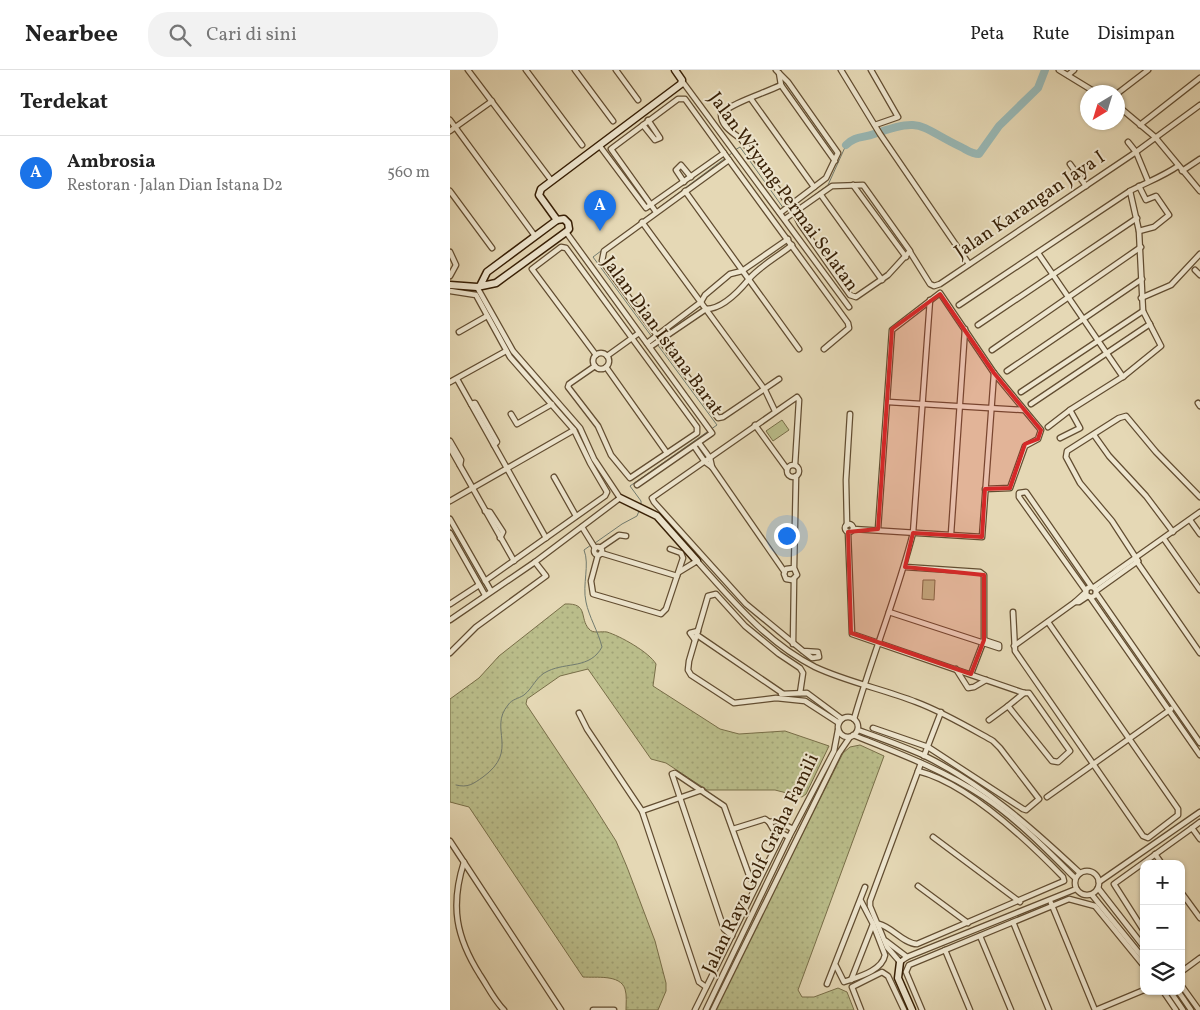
<!DOCTYPE html>
<html lang="id">
<meta charset="utf-8">
<style>
body{margin:0;font-family:Vollkorn,serif;background:#f2f2f2;color:#222}
.controls{position:absolute;right:15px;bottom:15px;display:grid;overflow:hidden;border-radius:10px;box-shadow:0 1px 4px #0004}
.controls button{width:45px;height:45px;display:grid;place-items:center;padding:0;border:0;border-bottom:1px solid #e0e0e0;background:#fff;color:#222;font:25px sans-serif}
.compass{position:absolute;left:630px;top:15px;width:45px;height:45px;border-radius:50%;background:#fff;box-shadow:0 1px 4px #0004;rotate:218deg}
.you{position:absolute;left:336px;top:465px;width:18px;height:18px;margin:-12px;border:4px solid #fff;border-radius:50%;background:#1a73e8;box-shadow:0 0 0 8px #1a73e833}
.badge{display:grid;place-items:center;width:32px;height:32px;border-radius:50%;background:#1a73e8;color:#fff;font-size:16px;font-weight:700}
.pin{position:absolute;translate:-50% -41px;filter:drop-shadow(0 1px 2px #0008)}
.pin::after{content:'';position:absolute;top:26px;width:18px;height:15px;background:inherit;clip-path:polygon(0 0,100% 0,50% 100%)}
.list{margin:0;padding:0;list-style:none}
h2{display:flex;justify-content:space-between;align-items:center;height:65px;margin:0;padding:0 20px;font-size:21px}
h2 small{font-size:16px;font-weight:400;color:#767676}
.list li{display:grid;grid-template-columns:32px 1fr auto;gap:15px;align-items:center;box-sizing:border-box;height:75px;padding:0 20px;border-top:1px solid #e0e0e0}
.list b{display:block;font-size:19px;white-space:nowrap}
.list p{margin:0;font-size:16px;white-space:nowrap;color:#767676}
.list em{font-size:16px;font-style:normal;color:#767676}
.icon{flex:none;width:28px;height:28px;fill:none;stroke:currentColor;stroke-width:2;stroke-linecap:round;stroke-linejoin:round}
.map{position:relative;flex:none;width:750px;height:940px;overflow:hidden}
header{display:flex;align-items:center;gap:30px;box-sizing:border-box;height:70px;padding:0 25px;background:#fff;border-bottom:1px solid #e0e0e0}
header strong{font-size:24px}
nav{display:flex;gap:28px;margin-inline-start:auto;font-size:18px}
.search{width:350px;height:45px;background:#f2f2f2;display:flex;align-items:center;gap:12px;box-sizing:border-box;padding:0 18px;border-radius:20px;color:#767676;font-size:19px}
main{display:flex}
aside{flex:1;background:#fff}
.map>svg:first-child{display:block}
.green{fill:url(#green-dots);stroke:#786e48}
.pitch{fill:#babd8a;stroke:#786e48}
.water{fill:url(#water-waves);stroke:#717b6f}
.lines{fill:none;stroke-linecap:round;stroke-linejoin:round}
.stream{stroke:#717b6f;stroke-width:1}
.river{stroke:#98b8b6;stroke-width:8}
.street-casing{stroke:#624d31;stroke-width:7}
.secondary-casing{stroke:#371f05;stroke-width:9}
.street{stroke:#eee6cf;stroke-width:4.5}
.secondary{stroke:#eee6cf;stroke-width:6}
.marked{fill:#d62828;fill-opacity:0.2;stroke:#d62828;stroke-width:4;stroke-linejoin:round}
.labels{text-anchor:middle;dominant-baseline:central;stroke-width:4;stroke-linejoin:round;paint-order:stroke}
.street-label{font-size:19px;fill:#371f05;stroke:#eee6cf}
</style>
<header>
<strong>Nearbee</strong>
<div class="search"><svg class="icon" aria-label="search" viewBox="0 0 24 24"><circle cx="10" cy="10" r="6"/><path d="M15 15l6 6"/></svg>Cari di sini</div>
<nav><a>Peta</a><a>Rute</a><a>Disimpan</a></nav>
</header>
<main>
<aside>
<h2>Terdekat<small></small></h2>
<ul class="list">
<li><span class="badge">A</span><div><b>Ambrosia</b><p>Restoran · Jalan Dian Istana D2</p></div><em>560 m</em></li>
</ul>
</aside>
<div class="map">
<svg width="750" height="940" viewBox="0 0 750 940">
<defs>
<pattern id="green-dots" width="8" height="8" patternUnits="userSpaceOnUse" patternTransform="scale(1.25)"><rect width="8" height="8" fill="#babd8a"/><path d="M2 2h.1M6 6h.1" fill="none" stroke="#a0a276" stroke-width="1.8" stroke-linecap="round"/></pattern>
<pattern id="water-waves" width="16" height="10" patternUnits="userSpaceOnUse" patternTransform="scale(1.25)"><rect width="16" height="10" fill="#98b8b6"/><path d="M0 5q4-4 8 0t8 0" fill="none" stroke="#7d9592"/></pattern>
</defs>
<rect width="100%" height="100%" fill="#e5d8b5"/>
<filter id="stains"><feTurbulence type="fractalNoise" baseFrequency=".004" numOctaves="4"/><feColorMatrix values="0 0 0 0 .2 0 0 0 0 .09 0 0 0 0 .02 0 0 0 .5 -.17"/></filter>
<radialGradient id="worn" r=".72"><stop offset=".6" stop-color="#630" stop-opacity="0"/><stop offset="1" stop-color="#630" stop-opacity=".3"/></radialGradient>
<g class="green">
<path d="M115 534C139 533 129 548 139 559 143 564 151 561 157 562 170 566 199 582 206 594L203 616 270 659 289 664 335 661 379 676 356 724 352 727 325 720H257L216 693 201 689 138 599 110 606 77 629 76 634 142 733 166 771 177 797 205 871 216 913V921L208 940H176C176 934 177 925 175 919 170 904 146 908 133 907L19 737 0 732V629L29 608 49 586Z"/>
<polygon points="410,675 434,686 348,920 352,927 364,927 388,918 397,922 404,940 264,940 393,683 400,677"/>
</g>
<g class="pitch">
<polygon points="332,350 339,360 323,371 316,361"/>
<polygon points="473,510 485,510 484,530 472,529"/>
</g>
<polygon class="water" points="156,131 159,133 158,136 161,143 152,150 145,142"/>
<g class="lines">
<g class="stream">
<polyline points="285,80 290,77 334,139"/>
<polyline points="207,139 282,83"/>
<polyline points="344,140 378,115 396,75"/>
<polyline points="202,267 143,187 204,141"/>
<polyline points="191,435 191,431 180,416 267,355 207,274"/>
<polyline points="145,473 172,454 187,446 189,441"/>
<path d="M6 715C18 718 23 714 33 707 70 680 38 659 58 635 62 629 68 629 74 625 83 618 86 606 98 601 117 592 140 599 152 577 148 561 139 547 136 532 132 514 140 495 134 480L141 475"/>
</g>
<path class="river" d="M396 75C405 66 413 68 424 64 473 46 469 57 511 77 517 80 522 84 529 84L549 56 588 18 595 0"/>
<g class="street-casing">
<g id="street">
<polyline points="18,0 101,110"/>
<polyline points="76,0 132,75"/>
<polyline points="125,0 163,51"/>
<polyline points="166,0 188,30"/>
<polyline points="326,0 338,12 388,83 376,108 330,143"/>
<polyline points="391,0 430,64 519,194"/>
<polyline points="421,0 448,47 425,55"/>
<polyline points="609,0 645,22"/>
<polyline points="329,3 331,15 385,91"/>
<polyline points="618,5 624,0"/>
<polyline points="232,11 399,237"/>
<path d="M331 15C315 23 281 33 271 44 271 56 282 62 291 69L340 136 344 142C346 146 348 150 350 154L400 225 406 227 438 205 460 181 413 115 382 116 335 149"/>
<polyline points="668,23 698,0"/>
<polyline points="301,29 364,117"/>
<polyline points="668,36 705,67 750,121"/>
<polyline points="0,50 85,166"/>
<polyline points="193,55 205,70 210,68 198,50"/>
<polyline points="690,55 750,8"/>
<polyline points="0,61 42,31"/>
<polyline points="678,72 686,82 698,111"/>
<polyline points="149,75 196,138 274,83"/>
<polyline points="620,94 636,116"/>
<polyline points="732,101 750,89"/>
<polyline points="234,112 226,100 231,95 241,107"/>
<polyline points="403,115 456,187"/>
<polyline points="0,121 42,178"/>
<polyline points="235,121 349,279"/>
<polyline points="371,125 432,210"/>
<polyline points="206,142 161,79 228,29 235,29 279,90"/>
<polyline points="192,152 315,320 325,341"/>
<polyline points="689,161 704,157 719,145 706,126 696,130 689,116"/>
<polyline points="116,162 262,363 187,415"/>
<polyline points="0,182 6,195 0,206"/>
<polyline points="460,182 480,214 484,216 490,214 686,82 750,35"/>
<polyline points="588,183 673,307"/>
<polyline points="745,200 750,205"/>
<polyline points="0,221 26,225 60,287 124,360 140,393 157,422 155,426 35,511"/>
<polyline points="691,228 721,215 750,184"/>
<polyline points="251,232 255,225 280,204 292,201 338,169"/>
<path d="M509 235 680 121C697 112 712 107 728 96"/>
<path d="M256 239C273 239 290 220 299 209 310 196 329 186 342 175"/>
<polyline points="528,255 687,148"/>
<polyline points="9,262 37,246"/>
<polyline points="197,273 251,232"/>
<polyline points="200,277 256,239"/>
<polyline points="542,280 691,177"/>
<circle cx="151" cy="291" r="8"/>
<polyline points="157,286 189,263"/>
<polyline points="145,296 119,314 118,317 148,356 161,385 180,408 247,363 247,357 116,178 111,177 82,199 146,285"/>
<polyline points="156,297 217,383"/>
<polyline points="557,301 692,209"/>
<polyline points="7,309 96,468"/>
<polyline points="329,309 273,347 268,348 152,191 154,181 279,90 398,253 399,258 374,279"/>
<polyline points="0,312 56,281"/>
<polyline points="571,322 693,241"/>
<polyline points="438,332 574,340"/>
<polyline points="748,333 750,336"/>
<polyline points="21,334 25,333 47,372 44,375"/>
<polyline points="581,334 700,254"/>
<polyline points="61,344 67,354 102,334"/>
<polyline points="305,355 337,399"/>
<polyline points="598,357 620,340 674,306 711,276 693,241 689,161 680,121"/>
<polyline points="644,365 659,386 696,426 723,462"/>
<polyline points="610,368 630,358 620,340"/>
<polyline points="0,371 11,390 10,395"/>
<polyline points="244,376 255,392 262,397 260,388 249,373"/>
<polyline points="0,378 64,491"/>
<polyline points="345,395 349,330 347,327 202,428 204,432 296,534 353,581 362,588 369,587 368,582 353,581"/>
<circle cx="343" cy="401" r="6"/>
<polyline points="262,397 334,501"/>
<polyline points="104,407 126,446"/>
<polyline points="0,431 124,360"/>
<polyline points="35,441 40,442 53,462 50,468"/>
<polyline points="0,449 41,521"/>
<polyline points="740,450 750,464"/>
<circle cx="399" cy="458" r="4"/>
<polyline points="397,455 396,410 400,344"/>
<polyline points="132,457 145,478"/>
<polyline points="403,459 532,467 544,303"/>
<polyline points="428,459 442,260 490,223 544,303 591,360 588,369 575,376 560,418 535,419"/>
<polyline points="398,462 402,564 574,623 579,623 620,681 608,692 602,691 558,636 539,650"/>
<polyline points="0,463 35,525"/>
<polyline points="501,464 515,259"/>
<polyline points="714,469 750,520"/>
<circle cx="148" cy="481" r="4"/>
<polyline points="150,478 169,465 176,466"/>
<polyline points="151,483 227,506"/>
<polyline points="148,485 141,511 143,524 211,544 216,539 233,488 231,483 220,479"/>
<polyline points="685,489 750,583"/>
<polyline points="688,491 662,451 630,413 616,387 617,381 669,348 676,346 706,382 750,427"/>
<polyline points="455,497 530,502 534,505 534,570 521,604"/>
<polyline points="344,498 336,499 334,504 336,509 342,510 347,505 344,498 346,406"/>
<path d="M229 502 247 491C282 530 317 573 365 597 397 612 433 619 466 632 493 642 518 657 543 671L550 678 589 729 576 740 573 739 478 677 423 658"/>
<circle cx="641" cy="522" r="5"/>
<polyline points="644,517 750,442"/>
<polyline points="636,521 569,427 569,423 576,422 641,516"/>
<polyline points="646,521 688,491"/>
<polyline points="636,522 625,532 629,532 638,526"/>
<polyline points="646,523 750,673"/>
<polyline points="640,527 750,685"/>
<polyline points="0,534 29,515"/>
<polyline points="439,542 549,578 549,575 534,570"/>
<polyline points="563,542 565,581 693,766 698,768 728,745 728,739 598,552"/>
<polyline points="0,550 85,492 170,428 144,389 130,358 63,281 27,217"/>
<polyline points="247,565 332,623"/>
<polyline points="245,570 240,563 248,561"/>
<polyline points="343,574 344,509"/>
<polyline points="564,576 625,532"/>
<polyline points="0,583 26,557 96,506 85,492"/>
<polyline points="506,599 518,618 524,617 536,610"/>
<polyline points="350,623 353,603 350,598 329,584 295,556 266,524 258,526 239,591 238,600 241,605 284,633 326,628 355,631 389,653"/>
<polyline points="331,624 357,623 392,649"/>
<polyline points="558,636 574,623"/>
<polyline points="129,643 137,659 192,741 249,912 256,917"/>
<circle cx="398" cy="657" r="10"/>
<path d="M404 649C422 586 447 526 463 463L480 230"/>
<path d="M408 660C430 668 453 676 475 686 534 715 582 758 630 803"/>
<path d="M403 665C448 683 494 700 534 727 568 750 596 779 625 808"/>
<polyline points="474,686 491,642"/>
<polyline points="471,693 420,831 420,836 437,877 450,892 457,887 626,819"/>
<polyline points="597,727 721,639"/>
<polyline points="192,741 252,720"/>
<polyline points="319,752 323,759 339,767"/>
<polyline points="742,758 750,752"/>
<polyline points="283,759 315,749 319,752 327,751 343,759"/>
<polyline points="483,767 570,832"/>
<polyline points="0,771 111,940"/>
<polyline points="705,784 712,794"/>
<path d="M14 792C0 836 6 867 30 905 38 917 44 930 54 940"/>
<circle cx="637" cy="813" r="12"/>
<polyline points="649,812 750,742"/>
<polyline points="468,816 518,853"/>
<polyline points="648,818 694,877"/>
<polyline points="731,822 750,848"/>
<polyline points="642,825 694,889"/>
<polyline points="601,833 645,940"/>
<polyline points="563,852 599,940"/>
<path d="M429 854C442 857 454 874 467 874L614 811 613 807C578 771 517 713 468 701"/>
<polyline points="694,861 664,814 742,758 750,769"/>
<polyline points="282,866 274,859 222,704 225,703 274,736 300,808 307,814"/>
<polyline points="530,866 561,940"/>
<polyline points="436,871 457,887"/>
<polyline points="495,880 520,940"/>
<path d="M386 896 394 912C408 907 432 901 435 885L423 854"/>
<polyline points="731,902 750,888"/>
<polyline points="401,910 423,854 411,831"/>
<polyline points="377,914 415,817"/>
<polyline points="731,915 749,940"/>
<polyline points="713,921 726,940"/>
<polyline points="720,921 733,940"/>
<polyline points="728,921 741,940"/>
<polyline points="143,940 164,940"/>
<polyline points="245,940 332,764"/>
<polyline points="256,940 339,767 384,681 388,660"/>
<polyline points="263,940 389,683 400,667"/>
<polyline points="411,940 402,917 432,902 438,906 454,940"/>
<polyline points="472,940 456,902 459,895 619,829 645,836 694,896"/>
<polyline points="646,940 694,920"/>
</g>
</g>
<g class="secondary-casing">
<g id="secondary">
<polyline points="107,150 89,125 91,119 231,14 232,10 225,0"/>
<polyline points="0,215 27,217 46,213 116,162 119,159 118,153 114,149 107,150 37,202 31,214"/>
<polyline points="170,428 207,446 247,491"/>
<polyline points="450,892 448,908 462,940"/>
</g>
</g>
<use href="#street" class="street"/>
<use href="#secondary" class="secondary"/>
</g>
<path class="marked" d="M490 224 544 303 591 360 588 369 575 374 560 418 535 419 532 467 463 463 455 497 534 505V570L521 604 401 563 398 462 428 459 442 259Z"/>
<g class="labels">
<g class="street-label">
<text transform="translate(333 122) rotate(54)">Jalan Wiyung Permai Selatan</text>
<text transform="translate(580 135) rotate(-34)">Jalan Karangan Jaya I</text>
<text transform="translate(212 266) rotate(54)">Jalan Dian Istana Barat</text>
<text transform="translate(311 794) rotate(-64)">Jalan Raya Golf Graha Famili</text>
</g>
</g>
<rect width="100%" height="100%" filter="url(#stains)"/>
<rect width="100%" height="100%" fill="url(#worn)"/>
</svg>
<div class="controls">
<button>+</button>
<button>−</button>
<button><svg class="icon" aria-label="layers" viewBox="0 0 24 24"><path d="M12 4l9 5-9 5-9-5zM3 14l9 5 9-5"/></svg></button>
</div>
<svg class="compass" viewBox="-18 -18 36 36"><path d="M0-13l5 13h-10z" fill="#e53935"/><path d="M0 13l5-13h-10z" fill="#767676"/></svg>
<div class="you"></div>
<div class="pin badge" style="left:150px;top:161px">A</div>
</div>
</main>
